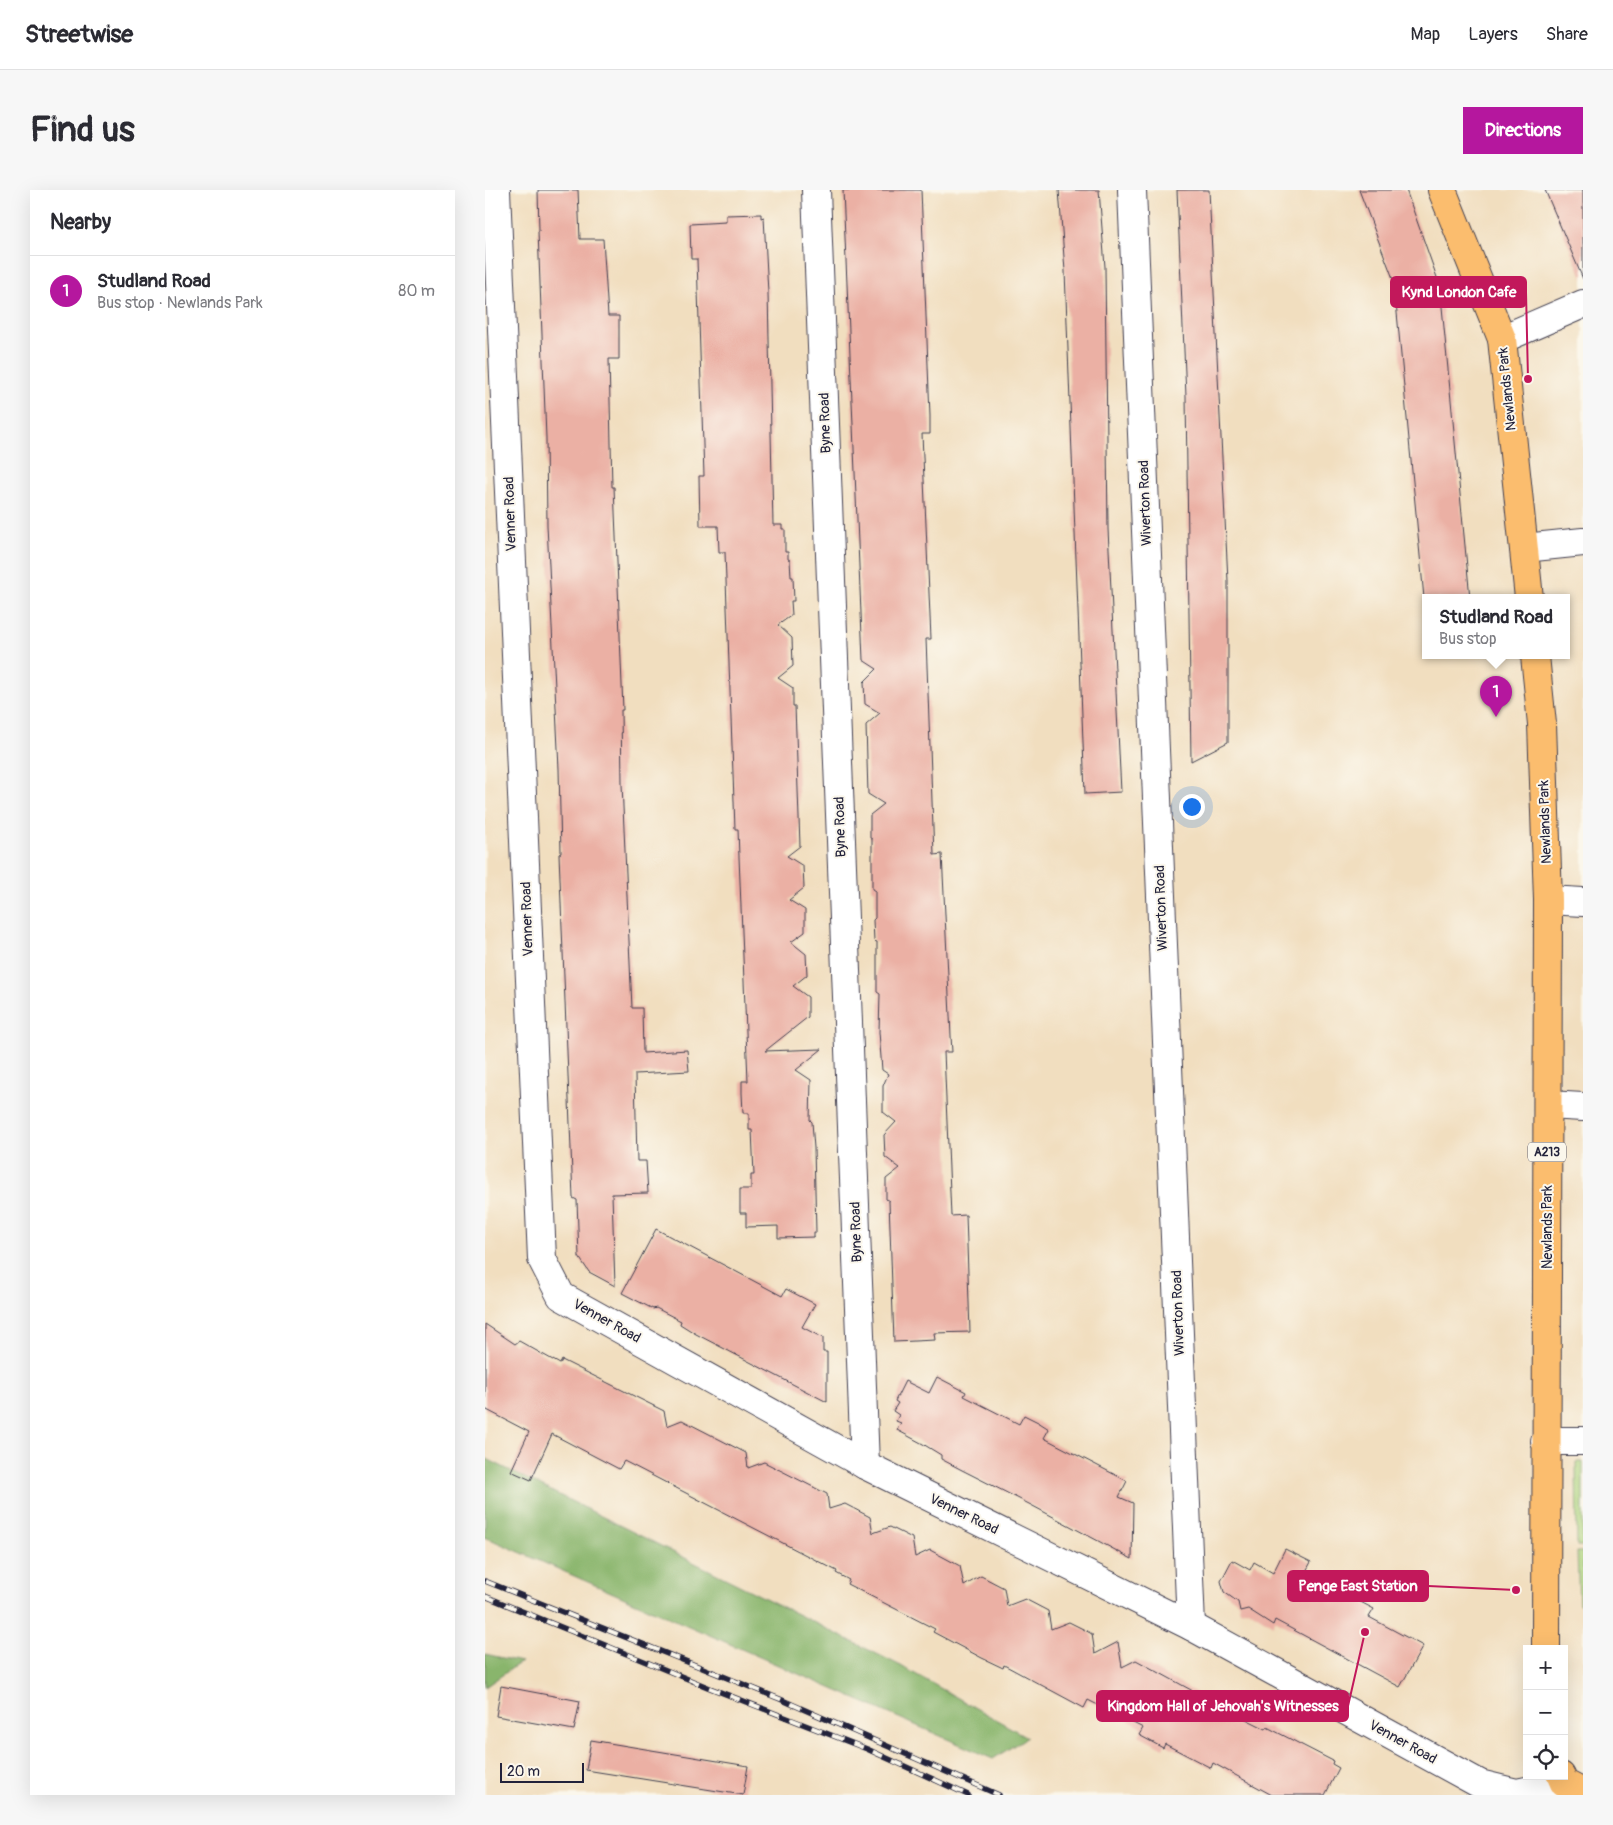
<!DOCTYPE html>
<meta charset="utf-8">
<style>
body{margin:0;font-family:Pangolin,sans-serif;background:#f7f7f7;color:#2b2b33}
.controls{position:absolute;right:15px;bottom:15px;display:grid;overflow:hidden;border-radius:0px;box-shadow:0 5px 20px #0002}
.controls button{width:45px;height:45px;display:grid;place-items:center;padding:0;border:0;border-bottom:1px solid #e1e1e2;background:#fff;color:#2b2b33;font:25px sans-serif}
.scale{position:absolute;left:15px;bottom:12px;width:84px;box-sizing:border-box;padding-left:5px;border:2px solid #22223b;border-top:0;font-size:14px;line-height:18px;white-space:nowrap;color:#22223b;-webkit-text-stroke:4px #fbf7ec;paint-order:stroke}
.you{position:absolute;left:706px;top:616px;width:18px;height:18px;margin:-12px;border:4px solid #fff;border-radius:50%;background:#1a73e8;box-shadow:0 0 0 8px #1a73e833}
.badge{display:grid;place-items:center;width:32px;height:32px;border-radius:50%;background:#b5179e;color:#fff;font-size:16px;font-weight:700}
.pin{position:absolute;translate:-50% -41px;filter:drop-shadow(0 1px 2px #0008)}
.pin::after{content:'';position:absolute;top:26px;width:18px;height:15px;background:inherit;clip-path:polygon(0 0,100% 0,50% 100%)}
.popup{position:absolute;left:937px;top:404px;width:148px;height:65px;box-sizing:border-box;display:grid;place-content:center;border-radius:0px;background:#fff;filter:drop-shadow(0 1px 4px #0005);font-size:16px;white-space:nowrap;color:#7c7c81}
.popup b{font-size:19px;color:#2b2b33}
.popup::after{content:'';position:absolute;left:50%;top:100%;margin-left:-10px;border:10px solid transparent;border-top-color:#fff}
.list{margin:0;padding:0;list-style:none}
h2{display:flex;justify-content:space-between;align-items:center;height:65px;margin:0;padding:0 20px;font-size:21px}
h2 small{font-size:16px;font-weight:400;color:#7c7c81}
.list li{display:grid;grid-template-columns:32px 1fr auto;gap:15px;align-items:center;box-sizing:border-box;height:70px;padding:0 20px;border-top:1px solid #e1e1e2}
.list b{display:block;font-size:19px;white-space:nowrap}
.list p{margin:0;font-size:16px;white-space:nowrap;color:#7c7c81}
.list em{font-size:16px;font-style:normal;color:#7c7c81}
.icon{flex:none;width:28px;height:28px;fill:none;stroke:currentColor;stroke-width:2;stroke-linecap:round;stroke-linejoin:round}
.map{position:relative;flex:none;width:1098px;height:1605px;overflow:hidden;border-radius:0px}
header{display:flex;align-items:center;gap:30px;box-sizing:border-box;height:70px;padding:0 25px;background:#fff;border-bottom:1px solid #e1e1e2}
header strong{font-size:24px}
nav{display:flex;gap:28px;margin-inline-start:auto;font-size:18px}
.intro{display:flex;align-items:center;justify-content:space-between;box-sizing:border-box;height:120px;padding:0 30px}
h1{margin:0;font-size:35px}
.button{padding:12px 22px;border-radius:0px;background:#b5179e;color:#fff;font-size:18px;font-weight:700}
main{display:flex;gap:30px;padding:0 30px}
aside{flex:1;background:#fff;border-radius:0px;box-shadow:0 5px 20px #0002}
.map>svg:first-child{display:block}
.green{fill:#acd37d;stroke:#677a5c}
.forest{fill:#89b56c;stroke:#566c54}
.building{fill:#ebb0a4}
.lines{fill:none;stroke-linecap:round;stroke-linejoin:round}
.street-casing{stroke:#413e4f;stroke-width:30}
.primary-casing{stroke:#413e4f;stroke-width:30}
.street{stroke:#fff;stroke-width:28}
.primary{stroke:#fbbd6e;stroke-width:28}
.rail-casing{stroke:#22223b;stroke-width:5.5}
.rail{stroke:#fbf7ec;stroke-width:4;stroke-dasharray:11;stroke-linecap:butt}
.labels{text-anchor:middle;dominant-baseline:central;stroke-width:4;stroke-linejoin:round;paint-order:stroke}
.shield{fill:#fbf7ec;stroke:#636270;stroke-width:1}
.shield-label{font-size:12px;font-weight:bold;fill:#22223b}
.street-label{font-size:14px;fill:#22223b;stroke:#fbf7ec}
.leader{fill:none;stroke:#c2185b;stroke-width:2}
.callout-dot{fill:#c2185b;stroke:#fbf7ec;stroke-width:2}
.callout{fill:#c2185b;stroke:#c2185b;stroke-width:2}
.callout-label{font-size:15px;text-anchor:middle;font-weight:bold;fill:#fff}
</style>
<header>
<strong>Streetwise</strong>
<nav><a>Map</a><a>Layers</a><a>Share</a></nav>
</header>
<div class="intro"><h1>Find us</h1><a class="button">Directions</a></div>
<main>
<aside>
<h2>Nearby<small></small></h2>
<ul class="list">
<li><span class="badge">1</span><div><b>Studland Road</b><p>Bus stop · Newlands Park</p></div><em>80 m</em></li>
</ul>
</aside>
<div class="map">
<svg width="1098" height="1605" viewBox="0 0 1098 1605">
<rect width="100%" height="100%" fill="#fbf7ec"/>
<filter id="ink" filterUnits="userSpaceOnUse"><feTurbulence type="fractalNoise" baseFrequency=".02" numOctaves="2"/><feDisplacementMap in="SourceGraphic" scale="10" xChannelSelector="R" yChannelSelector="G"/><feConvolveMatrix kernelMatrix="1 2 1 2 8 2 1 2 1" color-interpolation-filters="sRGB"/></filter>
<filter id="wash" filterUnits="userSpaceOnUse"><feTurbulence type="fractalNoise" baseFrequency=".0096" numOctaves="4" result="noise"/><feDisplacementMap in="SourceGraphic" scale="20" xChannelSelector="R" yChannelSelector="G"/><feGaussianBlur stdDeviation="1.12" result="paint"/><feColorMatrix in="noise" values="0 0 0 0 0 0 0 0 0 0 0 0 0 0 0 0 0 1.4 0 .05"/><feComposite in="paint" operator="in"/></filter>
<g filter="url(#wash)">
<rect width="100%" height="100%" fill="#f1debf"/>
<g class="green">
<polygon points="1091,1272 1098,1272 1098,1356 1092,1356"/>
<polygon points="1092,1362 1098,1362 1098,1414 1094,1414"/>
</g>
<g class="forest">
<polygon points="0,1268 416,1476 542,1547 508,1569 0,1347"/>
<polygon points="0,1464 36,1472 0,1497"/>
</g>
<g id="blocks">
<g class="building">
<polygon points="53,0 93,0 95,49 118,49 123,126 134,126 134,169 124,169 127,297 129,297 138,520 136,520 137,594 147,818 157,818 158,863 202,860 204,881 150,884 152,971 161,971 163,1003 127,1004 130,1096 104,1082 94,1067 92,1010 88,1008 74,664 76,663 74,579 62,335 61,248 53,41 54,41"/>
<polygon points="358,0 436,0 445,226 445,244 437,244 446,449 441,449 449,665 457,664 466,846 467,862 459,862 466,1026 481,1025 485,1142 449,1143 450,1150 409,1152 404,1011 401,1009 401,989 415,978 400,967 399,945 411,932 398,922 398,896 403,884 397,880 394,842 395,804 392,802 392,752 389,751 388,730 390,728 390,701 387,699 387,649 385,648 385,625 399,614 383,604 381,535 395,523 380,514 379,492 392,479 378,470"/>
<polygon points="574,0 614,0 620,77 623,339 636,602 600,604 580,81"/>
<polygon points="692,0 724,0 743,391 743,552 706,571 701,206"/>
<polygon points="874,0 921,0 955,96 985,408 939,408 909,91"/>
<polygon points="1060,0 1098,0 1098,89"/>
<polygon points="276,24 276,28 279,27 283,103 288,335 297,335 297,339 300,339 300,362 303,362 303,369 305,370 306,387 308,387 309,411 306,411 307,425 293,435 307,448 308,476 293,488 308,498 308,516 310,516 315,656 302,666 318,676 319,698 304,710 320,720 320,742 306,752 321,764 322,785 308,796 323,807 323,827 280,861 337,859 311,880 326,890 325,930 327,932 329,958 331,1042 329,1042 329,1047 293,1048 293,1036 261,1037 261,1023 255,1023 255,999 266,999 266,985 269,985 267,940 264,940 264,923 258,923 257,903 257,891 263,891 254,667 253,639 250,639 240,362 234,362 233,336 215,336 214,286 219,286 212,69 206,69 205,34 241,32 241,25"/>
<polygon points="171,1039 297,1106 301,1099 330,1114 317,1137 338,1148 338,1162 342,1162 342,1212 211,1144 195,1134 196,1131 171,1118 168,1119 137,1103"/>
<polygon points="0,1134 30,1154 34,1151 75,1174 77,1170 179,1221 182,1236 197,1230 261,1263 263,1278 279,1272 342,1304 344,1319 360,1314 385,1327 388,1343 405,1337 427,1348 430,1367 445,1360 475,1376 479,1396 496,1386 519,1398 522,1416 540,1409 563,1421 566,1439 584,1432 598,1439 607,1444 610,1464 633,1452 637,1477 651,1470 741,1519 781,1539 782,1537 848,1571 847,1574 854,1578 840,1605 787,1605 728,1573 726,1578 680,1554 678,1558 654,1545 658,1538 603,1510 599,1518 519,1475 518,1478 497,1468 448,1442 450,1439 362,1394 364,1390 351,1383 352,1381 139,1271 134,1279 67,1244 46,1290 26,1281 44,1242 0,1219"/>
<polygon points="452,1187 481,1202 479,1206 534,1234 539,1225 553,1232 564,1239 559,1248 642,1291 634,1307 648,1313 647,1369 546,1315 477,1280 456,1269 456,1265 438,1254 412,1240 416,1233 411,1231 414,1225 408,1221 413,1213 410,1211 420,1191 444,1203"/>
<polygon points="800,1359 826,1372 820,1383 889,1419 884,1427 938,1456 915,1497 790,1430 788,1435 763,1419 755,1421 753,1412 739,1402 736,1391 747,1370 765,1380 769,1372 788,1383"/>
<polygon points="16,1496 95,1511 89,1540 11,1526"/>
<polygon points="106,1550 263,1576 258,1605 101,1580"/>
</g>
</g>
</g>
<g filter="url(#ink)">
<use href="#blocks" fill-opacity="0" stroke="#413e4f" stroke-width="1"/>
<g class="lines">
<g class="street-casing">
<g id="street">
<polyline points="11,0 57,1069 76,1106 380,1275 706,1436 995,1594 1032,1603 1079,1593 1077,1605"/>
<polyline points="331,0 380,1275"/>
<polyline points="647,0 706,1436"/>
<polyline points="1017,149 1098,114"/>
<polyline points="1039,358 1098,352"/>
<polyline points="1063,710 1098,712"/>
<polyline points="1063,915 1098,917"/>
<polyline points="1060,1251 1098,1251"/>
</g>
</g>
<g class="primary-casing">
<g id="primary">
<polyline points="957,0 1017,149 1044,408"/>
<polyline points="1050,466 1057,534 1063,710 1061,1459"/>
<polyline points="1076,1586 1079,1593 1098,1603"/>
</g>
</g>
<use href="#street" class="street"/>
<use href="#primary" class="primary"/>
<g class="rail-casing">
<g id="rail">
<polyline points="0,1391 295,1509 514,1605"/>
<polyline points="0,1406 225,1498 382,1559 483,1605"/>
</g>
</g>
<use href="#rail" class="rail"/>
</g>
</g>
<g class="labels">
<rect class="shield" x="1043" y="952.5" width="38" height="19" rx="4"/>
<g class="shield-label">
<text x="1062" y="962">A213</text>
</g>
<g class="street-label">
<text transform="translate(1022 199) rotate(-96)">Newlands Park</text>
<text transform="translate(340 233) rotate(-92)">Byne Road</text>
<text transform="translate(660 313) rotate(-92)">Wiverton Road</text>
<text transform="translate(25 324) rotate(-92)">Venner Road</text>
<text transform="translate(1060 632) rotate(-92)">Newlands Park</text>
<text transform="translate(355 637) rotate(-92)">Byne Road</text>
<text transform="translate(676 718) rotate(-92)">Wiverton Road</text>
<text transform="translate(42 729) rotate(-92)">Venner Road</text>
<text transform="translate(1062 1037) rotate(-90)">Newlands Park</text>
<text transform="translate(371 1042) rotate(-92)">Byne Road</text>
<text transform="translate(693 1123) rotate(-92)">Wiverton Road</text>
<text transform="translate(122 1131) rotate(29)">Venner Road</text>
<text transform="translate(479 1324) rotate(26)">Venner Road</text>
<text transform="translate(918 1552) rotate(29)">Venner Road</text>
</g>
</g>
<path class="leader" d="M1043 189L1041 102M1031 1400L943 1396M880 1442L863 1516"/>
<g class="callout-dot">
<circle cx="1043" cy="189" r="5"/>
<circle cx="1031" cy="1400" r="5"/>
<circle cx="880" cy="1442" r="5"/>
</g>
<g class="callout">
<rect x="906" y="87" width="135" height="30" rx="5"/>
<rect x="803" y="1381" width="140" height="30" rx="5"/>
<rect x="612" y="1501" width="251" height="30" rx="5"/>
</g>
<g class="callout-label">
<text x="974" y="107">Kynd London Cafe</text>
<text x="873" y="1401">Penge East Station</text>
<text x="738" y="1521">Kingdom Hall of Jehovah's Witnesses</text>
</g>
</svg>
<div class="controls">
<button>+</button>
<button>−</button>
<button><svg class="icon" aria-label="locate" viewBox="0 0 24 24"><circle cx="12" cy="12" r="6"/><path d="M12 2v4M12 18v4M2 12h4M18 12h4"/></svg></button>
</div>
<div class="scale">20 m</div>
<div class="you"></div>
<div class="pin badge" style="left:1011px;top:527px">1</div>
<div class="popup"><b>Studland Road</b>Bus stop</div>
</div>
</main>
